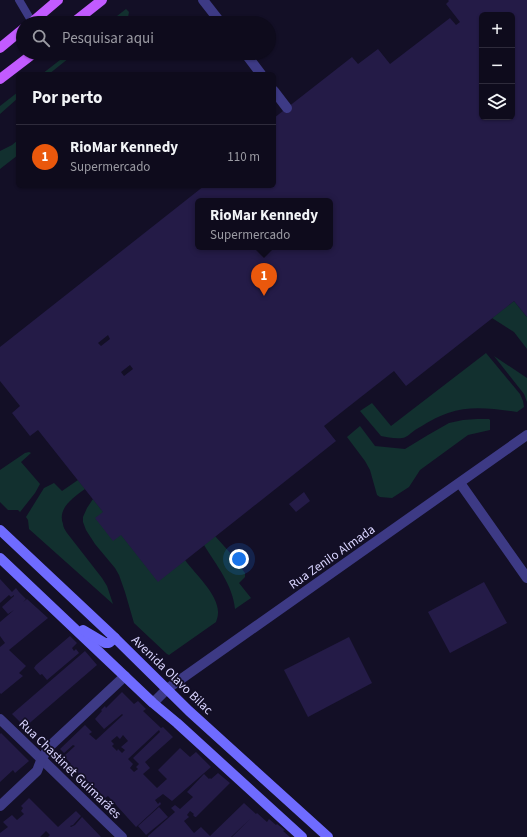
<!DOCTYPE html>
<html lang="pt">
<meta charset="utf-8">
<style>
body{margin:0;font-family:"Source Sans 3",sans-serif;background:#1c1929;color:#f1f3f6}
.controls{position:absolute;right:12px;top:12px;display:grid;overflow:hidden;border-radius:6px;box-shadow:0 1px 3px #0004}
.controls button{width:36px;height:36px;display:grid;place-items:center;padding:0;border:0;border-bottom:1px solid #2e2b3b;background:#0e0b1c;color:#f1f3f6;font:20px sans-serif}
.you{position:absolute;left:239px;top:559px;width:14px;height:14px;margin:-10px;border:3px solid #fff;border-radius:50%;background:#1a73e8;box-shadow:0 0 0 6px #1a73e833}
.badge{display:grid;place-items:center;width:26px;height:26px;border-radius:50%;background:#ea580c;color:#fff;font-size:13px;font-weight:700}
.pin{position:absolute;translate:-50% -33px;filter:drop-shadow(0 1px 2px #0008)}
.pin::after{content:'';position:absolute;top:21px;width:14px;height:12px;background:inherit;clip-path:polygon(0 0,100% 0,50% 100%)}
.popup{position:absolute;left:195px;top:198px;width:138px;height:52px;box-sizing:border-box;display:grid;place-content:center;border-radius:6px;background:#0e0b1c;filter:drop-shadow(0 1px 3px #0005);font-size:13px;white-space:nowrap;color:#9b9ba3}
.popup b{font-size:15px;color:#f1f3f6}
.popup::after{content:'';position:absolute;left:50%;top:100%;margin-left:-8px;border:8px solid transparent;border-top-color:#0e0b1c}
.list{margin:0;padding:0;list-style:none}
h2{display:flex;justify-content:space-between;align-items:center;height:52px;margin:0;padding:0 16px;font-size:17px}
h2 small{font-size:13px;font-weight:400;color:#9b9ba3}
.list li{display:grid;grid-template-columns:26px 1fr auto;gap:12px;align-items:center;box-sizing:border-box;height:64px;padding:0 16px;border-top:1px solid #2e2b3b}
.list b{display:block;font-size:15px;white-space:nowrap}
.list p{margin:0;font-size:13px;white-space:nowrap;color:#9b9ba3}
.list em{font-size:13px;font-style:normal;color:#9b9ba3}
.icon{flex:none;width:22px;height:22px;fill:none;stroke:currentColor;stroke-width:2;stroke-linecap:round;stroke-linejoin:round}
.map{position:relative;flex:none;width:527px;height:837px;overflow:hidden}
.search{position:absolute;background:#0e0b1c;box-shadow:0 1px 3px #0004;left:16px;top:16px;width:260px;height:44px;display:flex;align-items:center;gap:10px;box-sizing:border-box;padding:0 14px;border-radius:22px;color:#9b9ba3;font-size:15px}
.panel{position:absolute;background:#0e0b1c;box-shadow:0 1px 3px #0004;left:16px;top:72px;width:260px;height:116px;border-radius:6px}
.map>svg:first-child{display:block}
.green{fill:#12302f}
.building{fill:#241b47;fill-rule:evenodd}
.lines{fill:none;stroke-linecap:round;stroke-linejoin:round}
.lane{stroke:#3d3a85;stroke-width:8}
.street{stroke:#3d3a85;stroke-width:10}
.secondary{stroke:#6f6bff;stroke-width:10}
.primary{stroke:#c25bff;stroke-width:10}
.labels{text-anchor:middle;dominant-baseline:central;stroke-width:3.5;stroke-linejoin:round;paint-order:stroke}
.street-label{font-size:13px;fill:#d9d4ff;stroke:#130f26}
</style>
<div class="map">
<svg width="527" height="837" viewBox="0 0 527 837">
<rect width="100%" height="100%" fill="#130f26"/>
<g class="green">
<polygon points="126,9 129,12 127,23 108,23"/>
<polygon points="69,53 80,53 69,58 49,74 42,74"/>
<polygon points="18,92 18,98 0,114 0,106"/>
<polygon points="18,140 18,155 0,169 0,151 12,145"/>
<polygon points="514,301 527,317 527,349 514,332 492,318"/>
<path d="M486 353 520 394 523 401 524 407 517 412C494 409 471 405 448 413 436 417 425 424 415 430 411 433 406 438 402 438 395 439 387 437 381 436L360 411 372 403 391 426Z"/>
<polygon points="494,356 527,378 527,402 524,394"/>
<polygon points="477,419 489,419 490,420 490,430 468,435 420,470 409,487 392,498 380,497 377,495 370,470 365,461 347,437 360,426 375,446 405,449 428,435 449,423 463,420"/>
<polygon points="29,452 31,453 21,462 40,484 35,493 20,512 18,510 8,510 0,502 0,470 25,453"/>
<path d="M78 480 85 489C74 497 57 508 63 524 63 527 65 530 67 533L102 578 107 586 113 604 29 529 28 520 26 517 44 488 54 483 62 491Z"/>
<path d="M93 499 158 581 185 560C195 574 219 595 218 613 218 616 217 619 216 622L169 655 167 654 134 623 125 592 119 575 115 568 95 544 86 530 83 522V517L87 508Z"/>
<path d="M215 536 232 555 245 573V577L239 583 251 598 235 609C233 585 216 565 204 545Z"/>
</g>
<g class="building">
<path d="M448 0H527V317L514 301 406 386 394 371 324 426 336 441 158 582 121 535 113 541 95 518 103 512 38 430 30 436 12 413 20 406 0 381V347L204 186H274V118L352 57 358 64 378 49 390 64 450 18 456 25 460 22 446 4 449 1ZM482 15H512V117H482ZM198 201H330V247H198ZM108 335 110 339 101 346 98 343ZM130 365 133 369 124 376 121 372Z"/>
<polygon points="304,492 310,501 296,512 289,504"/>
<polygon points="0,579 12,592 16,588 19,592 26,599 23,602 27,599 48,618 9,650 26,666 19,673 23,676 1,694 0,693 0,647 5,643 0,636 0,622 14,610 8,614 2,607 14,596 14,595 11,597 9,595 0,603"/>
<polygon points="484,582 507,623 450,653 428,612"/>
<polygon points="70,636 77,643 72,648 74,651 76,649 79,653 47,680 42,674 40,675 34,668 36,665"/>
<polygon points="349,637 372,683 308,717 284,670"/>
<polygon points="85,651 97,665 25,727 12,714"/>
<path d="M122 692 134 704 138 701 146 709 143 711 161 728 163 727 173 737 145 762 150 768 143 774 157 788 167 779 158 770 180 748 190 757 196 752 211 767 172 801 163 794 155 800 158 804 160 802 161 804 136 827 108 796 105 798 96 788 95 789 91 785 88 787 83 782 85 780 70 765 71 764 64 756 75 746 73 745 64 753 60 749 85 725 92 732 89 734 96 740 123 715 122 714 104 729 95 719 102 711 101 710 105 706 106 708ZM159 730 160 732 133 758 139 764 136 767 138 769 134 772 130 768 133 764 128 759ZM123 735 128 741 121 747 125 750 122 753 118 749 117 751 112 746 114 744 111 741 117 736 120 739Z"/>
<polygon points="1,733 29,761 15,773 13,770 0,782 0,734"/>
<polygon points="218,773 230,783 196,817 195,817 193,815 194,814 190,811 187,815 189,817 184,821 194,833 201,827 210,836 244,803 256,814 257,813 267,822 269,819 276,825 277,824 285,830 283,831 290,837 232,837 250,819 231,837 148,837 148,836 175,812 171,808 175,805 180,809 192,798 193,797 187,792 204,774 209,779 210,778 211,779"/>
<polygon points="29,798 58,827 76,811 81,816 73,825 70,826 71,827 75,825 82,817 101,837 48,837 50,835 46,831 40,837 0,837 0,833 8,827 3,822 12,815 17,820 24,814 21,811 23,808 21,806"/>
<polygon points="159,807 168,817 146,835 138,826"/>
</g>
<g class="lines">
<polyline class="lane" points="19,0 32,22"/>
<g class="street">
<polyline points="203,0 221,23"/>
<polyline points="245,53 261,74"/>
<polyline points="274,91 287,108"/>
<polyline points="460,483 527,578"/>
<polyline points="153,703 167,689 527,435"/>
<path d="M0 719C41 758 81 798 122 837"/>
<polyline points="0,806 37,771 42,758 51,745 125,676"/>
</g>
<g class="secondary">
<polyline points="0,530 115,638 189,711 328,837"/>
<polyline points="0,558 153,703 177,723 302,837"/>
<polyline points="83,630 105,643 109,643 115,638"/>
</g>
<g class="primary">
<polyline points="31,23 58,0"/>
<polyline points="73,23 102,0"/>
<polyline points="0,48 23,29"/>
<polyline points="0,79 34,53"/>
</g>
</g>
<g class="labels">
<g class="street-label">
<text transform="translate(332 557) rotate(-35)">Rua Zenilo Almada</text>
<text transform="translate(172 675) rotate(44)">Avenida Olavo Bilac</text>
<text transform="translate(70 769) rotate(44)">Rua Chastinet Guimarães</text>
</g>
</g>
</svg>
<div class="controls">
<button>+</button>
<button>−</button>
<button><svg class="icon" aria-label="layers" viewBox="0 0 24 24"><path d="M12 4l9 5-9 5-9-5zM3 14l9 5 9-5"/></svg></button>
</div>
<div class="you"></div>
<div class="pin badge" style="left:264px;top:296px">1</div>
<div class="popup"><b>RioMar Kennedy</b>Supermercado</div>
<div class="search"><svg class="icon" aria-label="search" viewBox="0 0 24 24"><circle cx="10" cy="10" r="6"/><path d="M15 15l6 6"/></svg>Pesquisar aqui</div>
<section class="panel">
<h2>Por perto<small></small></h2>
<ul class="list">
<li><span class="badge">1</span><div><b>RioMar Kennedy</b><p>Supermercado</p></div><em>110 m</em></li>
</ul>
</section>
</div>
